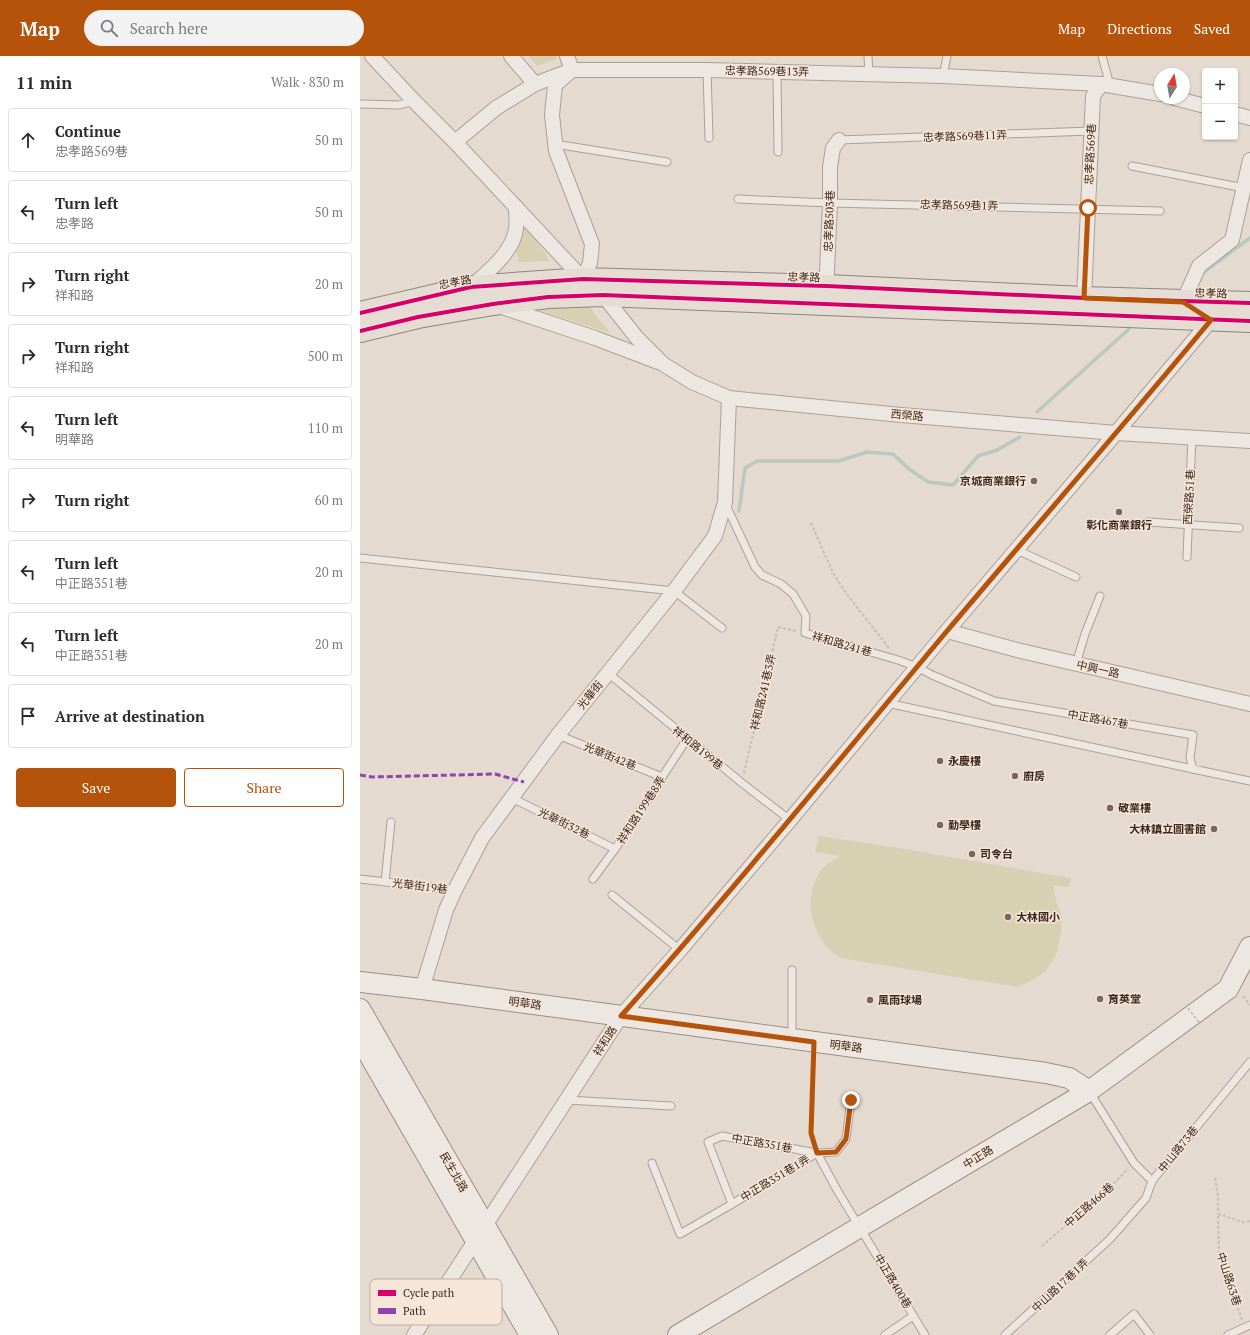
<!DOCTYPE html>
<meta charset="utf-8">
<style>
body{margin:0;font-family:"PT Serif","Noto Sans TC",serif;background:#f2f2f3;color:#2b2b33}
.controls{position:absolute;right:12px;top:12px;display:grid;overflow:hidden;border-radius:4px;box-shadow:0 1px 3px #0004}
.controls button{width:36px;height:36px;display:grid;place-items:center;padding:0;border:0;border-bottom:1px solid #e1e1e2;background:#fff;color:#2b2b33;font:20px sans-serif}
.compass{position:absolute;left:794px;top:12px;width:36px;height:36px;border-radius:50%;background:#fff;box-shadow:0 1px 3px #0004;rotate:11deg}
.stop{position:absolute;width:12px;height:12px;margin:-9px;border:3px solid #b45309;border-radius:50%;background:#fff}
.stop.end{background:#b45309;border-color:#fff;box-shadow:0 1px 4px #0008}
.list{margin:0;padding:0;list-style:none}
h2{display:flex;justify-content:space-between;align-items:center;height:52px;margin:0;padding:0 16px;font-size:17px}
h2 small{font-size:13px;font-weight:400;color:#7c7c81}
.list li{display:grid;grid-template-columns:26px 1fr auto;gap:12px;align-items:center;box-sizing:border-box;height:64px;margin:0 8px 8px;padding:0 8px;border:1px solid #e1e1e2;border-radius:4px}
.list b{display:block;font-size:15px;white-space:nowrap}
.list p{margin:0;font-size:13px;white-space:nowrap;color:#7c7c81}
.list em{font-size:13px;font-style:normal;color:#7c7c81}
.actions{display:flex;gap:8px;padding:12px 16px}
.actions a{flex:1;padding:9px 0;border:1px solid #b45309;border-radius:4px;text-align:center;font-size:14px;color:#b45309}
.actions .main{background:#b45309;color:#fff}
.icon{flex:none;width:22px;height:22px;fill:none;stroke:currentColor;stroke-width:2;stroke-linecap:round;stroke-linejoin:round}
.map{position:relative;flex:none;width:890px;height:1279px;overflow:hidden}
header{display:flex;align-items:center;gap:24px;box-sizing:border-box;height:56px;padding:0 20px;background:#b45309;color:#fff}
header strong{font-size:19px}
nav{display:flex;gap:22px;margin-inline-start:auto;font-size:14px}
.search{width:280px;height:36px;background:#f2f2f3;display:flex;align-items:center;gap:10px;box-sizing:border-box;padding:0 14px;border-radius:22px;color:#7c7c81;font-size:15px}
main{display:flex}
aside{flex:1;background:#fff}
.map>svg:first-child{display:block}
.green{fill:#d8d0b2}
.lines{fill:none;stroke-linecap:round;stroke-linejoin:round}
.stream{stroke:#bac9bd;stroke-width:3.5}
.lane-casing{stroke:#aba098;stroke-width:9}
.street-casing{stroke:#aba098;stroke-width:16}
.secondary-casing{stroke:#9a8f88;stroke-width:22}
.primary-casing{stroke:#90857f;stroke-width:24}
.path{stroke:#c6beb8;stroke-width:2;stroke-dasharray:3 2;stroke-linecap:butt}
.lane{stroke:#eee7e1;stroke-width:7}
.street{stroke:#eee7e1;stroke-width:14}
.secondary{stroke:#eee7e1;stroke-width:20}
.primary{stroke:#e5dcd3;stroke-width:22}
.path-bridge{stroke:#c6beb8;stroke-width:2;stroke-dasharray:3 2;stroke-linecap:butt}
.quiet{stroke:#8e44ad;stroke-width:3;stroke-dasharray:6 3;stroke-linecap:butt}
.cycleway-casing{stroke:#f6e6d7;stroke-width:6}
.cycleway{stroke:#d6006c;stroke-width:4}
.route{stroke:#b45309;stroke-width:5}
.poi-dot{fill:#76665e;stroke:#f6e6d7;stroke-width:1.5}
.labels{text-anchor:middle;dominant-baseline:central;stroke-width:3;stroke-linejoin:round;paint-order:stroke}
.street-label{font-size:11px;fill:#3b2720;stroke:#f6e6d7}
.poi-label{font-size:11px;font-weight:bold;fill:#3b2720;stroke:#f6e6d7;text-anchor:start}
.key{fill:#f6e6d7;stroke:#beada0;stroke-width:1}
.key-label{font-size:11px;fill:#3b2720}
</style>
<header>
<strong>Map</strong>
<div class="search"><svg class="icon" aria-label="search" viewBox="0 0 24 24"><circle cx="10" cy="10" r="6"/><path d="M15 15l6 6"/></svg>Search here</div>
<nav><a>Map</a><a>Directions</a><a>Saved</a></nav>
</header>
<main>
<aside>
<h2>11 min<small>Walk · 830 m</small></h2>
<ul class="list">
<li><svg class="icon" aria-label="ahead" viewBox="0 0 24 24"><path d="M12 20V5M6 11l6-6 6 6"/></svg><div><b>Continue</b><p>忠孝路569巷</p></div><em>50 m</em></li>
<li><svg class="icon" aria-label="left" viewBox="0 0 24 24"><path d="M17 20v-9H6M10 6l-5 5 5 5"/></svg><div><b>Turn left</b><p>忠孝路</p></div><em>50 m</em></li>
<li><svg class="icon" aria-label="right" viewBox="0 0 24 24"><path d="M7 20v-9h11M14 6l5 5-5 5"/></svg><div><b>Turn right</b><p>祥和路</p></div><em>20 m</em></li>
<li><svg class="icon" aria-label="right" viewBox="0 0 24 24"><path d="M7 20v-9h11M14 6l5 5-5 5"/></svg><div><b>Turn right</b><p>祥和路</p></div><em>500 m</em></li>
<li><svg class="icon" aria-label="left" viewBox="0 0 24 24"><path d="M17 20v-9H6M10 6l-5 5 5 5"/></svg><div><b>Turn left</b><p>明華路</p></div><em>110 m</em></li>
<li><svg class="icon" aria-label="right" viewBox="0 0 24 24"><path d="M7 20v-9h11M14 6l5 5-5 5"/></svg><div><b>Turn right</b></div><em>60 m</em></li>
<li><svg class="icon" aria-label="left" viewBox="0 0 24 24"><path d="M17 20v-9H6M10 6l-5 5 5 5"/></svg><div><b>Turn left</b><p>中正路351巷</p></div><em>20 m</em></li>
<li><svg class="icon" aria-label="left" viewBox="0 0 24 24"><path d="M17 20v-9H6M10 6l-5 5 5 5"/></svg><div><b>Turn left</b><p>中正路351巷</p></div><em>20 m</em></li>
<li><svg class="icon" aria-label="arrive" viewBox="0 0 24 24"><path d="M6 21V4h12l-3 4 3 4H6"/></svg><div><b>Arrive at destination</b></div></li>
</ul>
<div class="actions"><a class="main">Save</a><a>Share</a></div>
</aside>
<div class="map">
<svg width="890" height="1279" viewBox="0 0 890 1279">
<rect width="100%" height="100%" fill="#e5dad0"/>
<g class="green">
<polygon points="169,0 196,0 197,3 177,10"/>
<polygon points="164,169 183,194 190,205 159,206 156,193 161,181"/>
<polygon points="227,248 250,277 178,254"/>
<path d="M459 780 539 792 711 822 709 831 693 829 696 845 702 861 701 876 697 897 686 915 671 925 657 931 480 902C475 897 468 893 464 887 447 866 445 830 465 810 469 806 475 803 480 800L455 796Z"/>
</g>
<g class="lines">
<g class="stream">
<polyline points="840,219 890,182"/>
<polyline points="677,356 769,273"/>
<polyline points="379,455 385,412 397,405 479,405 507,396 533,398 549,413 568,426 593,429 618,400 637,394 660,381"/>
</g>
<g class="lane-casing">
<g id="lane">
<polyline points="508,0 509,18"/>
<polyline points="347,14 349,82"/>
<polyline points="417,16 418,96"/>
<polyline points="583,20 587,0"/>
<polyline points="741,28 748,22 742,0"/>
<polyline points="0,48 39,49 54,45"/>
<polyline points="479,84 731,75"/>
<polyline points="195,88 307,106"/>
<polyline points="772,110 884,132"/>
<polyline points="378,143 470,147 800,155"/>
<polyline points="365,447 395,511 402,519 421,528 433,538 446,560 445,577 538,604 557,611 572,619 634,645 833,679 830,702 833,713 890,725"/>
<polyline points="788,466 879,472"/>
<polyline points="657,494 716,521"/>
<polyline points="827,501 832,381"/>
<polyline points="0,502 314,535 362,572"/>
<polyline points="716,608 725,578 740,540"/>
<polyline points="248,617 382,727 430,764"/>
<polyline points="527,647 833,713"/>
<polyline points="198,679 302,721"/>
<polyline points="152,742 255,793"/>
<polyline points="0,823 95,834"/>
<polyline points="233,823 255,793 327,683"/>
<polyline points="25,826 31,766"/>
<polyline points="252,839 320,894"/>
<polyline points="432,981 432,914"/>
<polyline points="729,1035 774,1107 792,1125"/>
<polyline points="207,1044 311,1050"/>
<polyline points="292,1107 320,1178 372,1148 457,1097 477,1134 565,1279"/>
<polyline points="372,1148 348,1086 362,1080 457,1097 476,1096 486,1083 491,1044"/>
<polyline points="525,1279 553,1260"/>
<polyline points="645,1279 750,1183 786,1142 792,1125 890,1006"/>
<polyline points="750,1279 774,1258 790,1279"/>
<polyline points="868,1279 890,1269"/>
</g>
</g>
<g class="street-casing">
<g id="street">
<polyline points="12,0 54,45 95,86 223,223 243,239 277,282 303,308 332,326 369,342 541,359 756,377 890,385"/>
<polyline points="151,0 175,28"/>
<polyline points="207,0 212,14 195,29 192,59 196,95 232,188 230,207 223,223"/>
<polyline points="814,42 845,50"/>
<polyline points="875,58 890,62"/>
<polyline points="95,86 136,52 175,28 212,14 347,14 583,20 741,28 800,38"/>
<path d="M111 231C128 216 153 196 156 173 157 166 156 158 156 151"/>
<polyline points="466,238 470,147 470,111 473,92 479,84"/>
<polyline points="724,242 733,40 741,28"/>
<polyline points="827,249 823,246 839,210 872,184 890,104"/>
<polyline points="139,250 235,282 298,306"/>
<polyline points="587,575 657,594 890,648"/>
<polyline points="62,933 86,854 95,834 122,782 198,679 314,535 355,480 365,446 369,342"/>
<polyline points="54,1279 261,960 320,894 430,764 587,575 756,377 851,264 846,261"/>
</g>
</g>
<g class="secondary-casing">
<g id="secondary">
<polyline points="0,926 62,933 686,1017 709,1022 729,1035"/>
<polyline points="0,953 188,1279"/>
<polyline points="0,983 170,1279"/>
<polyline points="318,1279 729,1035 868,933 890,891"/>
</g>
</g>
<g class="primary-casing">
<g id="primary">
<polyline points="0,257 111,231 223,223 467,230 724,242 890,247"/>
<polyline points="0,275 58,261 133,248 188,241 243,239 890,265"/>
</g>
</g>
<g class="path">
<polyline points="451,467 473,517 488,540 529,592"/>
<polyline points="384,717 418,571 436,575"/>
<polyline points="883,940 890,949"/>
<polyline points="453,1001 451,1077 454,1088"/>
<polyline points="855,1122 858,1140 858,1158"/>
<polyline points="682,1190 750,1131 768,1113"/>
<polyline points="882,1264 859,1198 858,1158 883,1166 890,1165"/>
</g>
<use href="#lane" class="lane"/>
<use href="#street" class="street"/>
<use href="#secondary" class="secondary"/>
<use href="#primary" class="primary"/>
<polyline class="path-bridge" points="828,952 840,968"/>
<polyline class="quiet" points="0,719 12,721 135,718 164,726"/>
<g class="cycleway-casing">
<g id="cycleway">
<polyline points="0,257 111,231 223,223 467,230 724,242 890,247"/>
<polyline points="0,275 58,261 133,248 188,241 243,239 890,265"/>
</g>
</g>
<use href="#cycleway" class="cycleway"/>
</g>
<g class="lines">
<path class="route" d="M491 1044 486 1083 476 1096 457 1097 451 1077 454 986 261 960C373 834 479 704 587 575 675 471 764 369 851 264L823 246 724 242 728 152"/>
</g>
<g class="poi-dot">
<circle cx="674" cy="425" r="4"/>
<circle cx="759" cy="456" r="4"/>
<circle cx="580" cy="705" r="4"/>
<circle cx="655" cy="720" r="4"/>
<circle cx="750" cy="752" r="4"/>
<circle cx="580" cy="769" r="4"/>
<circle cx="854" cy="773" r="4"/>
<circle cx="612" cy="798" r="4"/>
<circle cx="648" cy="861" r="4"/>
<circle cx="740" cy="943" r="4"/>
<circle cx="510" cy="944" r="4"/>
</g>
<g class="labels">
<g class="street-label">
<text transform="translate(407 15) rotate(1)">忠孝路569巷13弄</text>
<text transform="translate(605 80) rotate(-2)">忠孝路569巷11弄</text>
<text transform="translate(730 98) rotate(-87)">忠孝路569巷</text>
<text transform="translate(599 149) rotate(1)">忠孝路569巷1弄</text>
<text transform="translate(469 165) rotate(-88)">忠孝路503巷</text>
<text transform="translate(444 221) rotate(2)">忠孝路</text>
<text transform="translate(95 226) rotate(-11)">忠孝路</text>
<text transform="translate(851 237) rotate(2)">忠孝路</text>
<text transform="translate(547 359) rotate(5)">西榮路</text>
<text transform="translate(829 441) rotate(-87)">西榮路51巷</text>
<text transform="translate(482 588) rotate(16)">祥和路241巷</text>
<text transform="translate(738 613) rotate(13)">中興一路</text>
<text transform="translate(403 636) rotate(-77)">祥和路241巷3弄</text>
<text transform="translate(230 639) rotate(-51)">光華街</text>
<text transform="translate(738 663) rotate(10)">中正路467巷</text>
<text transform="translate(338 692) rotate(39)">祥和路199巷</text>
<text transform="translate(250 700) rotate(22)">光華街42巷</text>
<text transform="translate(281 754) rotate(-57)">祥和路199巷8弄</text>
<text transform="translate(204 767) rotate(26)">光華街32巷</text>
<text transform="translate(60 830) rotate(7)">光華街19巷</text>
<text transform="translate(165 947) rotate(8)">明華路</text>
<text transform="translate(245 985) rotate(-57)">祥和路</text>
<text transform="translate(486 990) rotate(7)">明華路</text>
<text transform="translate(402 1087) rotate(10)">中正路351巷</text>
<text transform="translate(818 1093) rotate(-51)">中山路73巷</text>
<text transform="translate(618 1101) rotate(-31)">中正路</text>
<text transform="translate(94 1116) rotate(60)">民生北路</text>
<text transform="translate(415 1122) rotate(-31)">中正路351巷1弄</text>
<text transform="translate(729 1149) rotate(-41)">中正路466巷</text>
<text transform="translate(869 1223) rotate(72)">中山路63巷</text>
<text transform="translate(533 1225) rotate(59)">中正路400巷</text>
<text transform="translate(700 1229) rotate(-43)">中山路17巷1弄</text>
</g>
<g class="poi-label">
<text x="666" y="425" text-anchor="end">京城商業銀行</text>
<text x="759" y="469" text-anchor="middle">彰化商業銀行</text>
<text x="588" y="705">永慶樓</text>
<text x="663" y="720">廚房</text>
<text x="758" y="752">敬業樓</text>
<text x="588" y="769">勤學樓</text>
<text x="846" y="773" text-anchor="end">大林鎮立圖書館</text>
<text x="620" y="798">司令台</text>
<text x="656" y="861">大林國小</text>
<text x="748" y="943">育英堂</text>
<text x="518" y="944">風雨球場</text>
</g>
</g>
<rect x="10" y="1223" width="132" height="46" rx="6" class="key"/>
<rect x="18" y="1234" width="18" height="6" fill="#d6006c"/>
<rect x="18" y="1252" width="18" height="6" fill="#8e44ad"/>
<g class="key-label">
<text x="43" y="1241">Cycle path</text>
<text x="43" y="1259">Path</text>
</g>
</svg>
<div class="controls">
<button>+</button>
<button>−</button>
</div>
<svg class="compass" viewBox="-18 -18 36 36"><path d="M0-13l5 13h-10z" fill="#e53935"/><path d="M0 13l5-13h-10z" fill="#7c7c81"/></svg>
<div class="stop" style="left:728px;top:152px"></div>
<div class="stop end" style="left:491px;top:1044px"></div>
</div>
</main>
